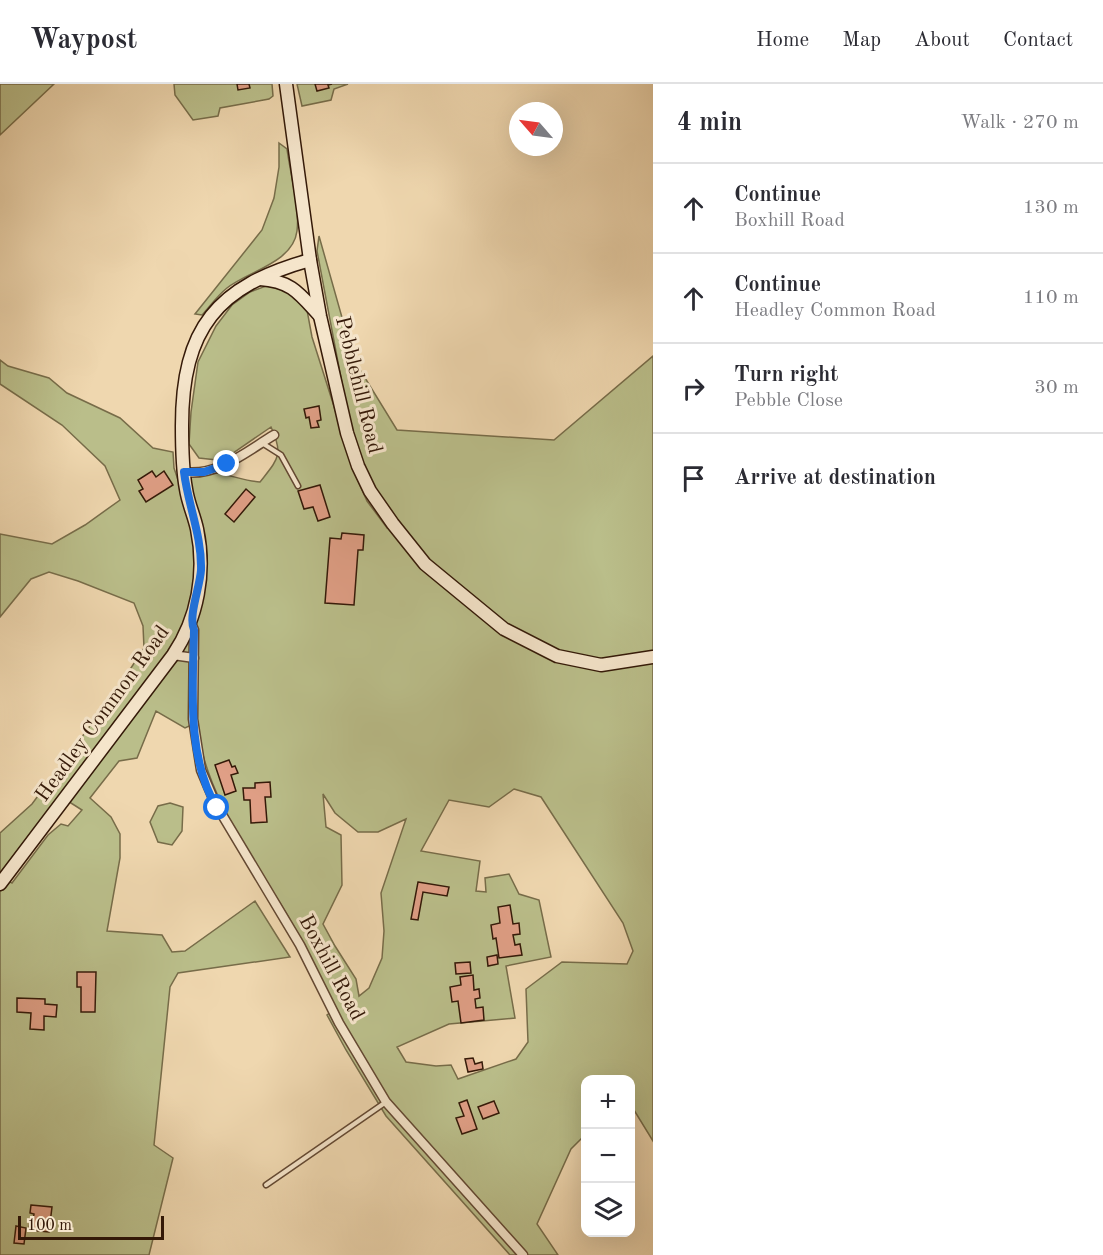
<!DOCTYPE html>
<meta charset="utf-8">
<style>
body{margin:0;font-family:"Old Standard TT",serif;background:#f2f2f3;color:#2b2b33}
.controls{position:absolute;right:18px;bottom:18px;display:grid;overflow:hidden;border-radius:12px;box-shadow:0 6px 24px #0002}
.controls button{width:54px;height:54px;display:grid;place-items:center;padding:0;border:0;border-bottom:2px solid #e1e1e2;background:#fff;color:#2b2b33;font:30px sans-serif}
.compass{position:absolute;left:509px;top:18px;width:54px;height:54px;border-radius:50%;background:#fff;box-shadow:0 6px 24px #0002;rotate:298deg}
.scale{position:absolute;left:18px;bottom:15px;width:146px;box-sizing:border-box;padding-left:6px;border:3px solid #341908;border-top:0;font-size:16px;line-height:21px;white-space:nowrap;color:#341908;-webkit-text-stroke:4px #f5e5cb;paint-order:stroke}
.stop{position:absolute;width:18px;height:18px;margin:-14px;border:4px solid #1a73e8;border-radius:50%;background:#fff}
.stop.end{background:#1a73e8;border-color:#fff;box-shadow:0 2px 6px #0008}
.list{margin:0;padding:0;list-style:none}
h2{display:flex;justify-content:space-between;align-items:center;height:78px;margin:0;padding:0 24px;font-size:26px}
h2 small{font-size:20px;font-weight:400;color:#7c7c81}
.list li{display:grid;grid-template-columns:39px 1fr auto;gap:18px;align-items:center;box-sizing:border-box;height:90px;padding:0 24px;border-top:2px solid #e1e1e2}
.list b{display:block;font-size:22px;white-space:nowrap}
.list p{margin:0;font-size:20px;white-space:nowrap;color:#7c7c81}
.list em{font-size:20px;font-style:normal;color:#7c7c81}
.icon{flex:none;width:33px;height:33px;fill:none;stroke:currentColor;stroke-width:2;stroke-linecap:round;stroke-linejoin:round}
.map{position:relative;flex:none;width:653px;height:1171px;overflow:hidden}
header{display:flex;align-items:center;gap:36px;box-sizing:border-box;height:84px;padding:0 30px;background:#fff;border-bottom:2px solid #e1e1e2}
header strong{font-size:28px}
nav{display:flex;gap:33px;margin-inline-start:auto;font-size:21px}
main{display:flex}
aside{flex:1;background:#fff}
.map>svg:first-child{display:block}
.green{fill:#babe8a;stroke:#776c49;stroke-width:1.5;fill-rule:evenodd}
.building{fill:#e09f86;stroke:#341908;stroke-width:1.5}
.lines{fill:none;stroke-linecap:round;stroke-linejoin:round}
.service-casing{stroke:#634832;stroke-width:7}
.minor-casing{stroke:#634832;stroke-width:11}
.secondary-casing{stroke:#341908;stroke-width:15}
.service{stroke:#f5e5cb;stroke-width:4}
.minor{stroke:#f5e5cb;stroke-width:8}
.secondary{stroke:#f5e5cb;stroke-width:12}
.route{stroke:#1a73e8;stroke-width:8}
.labels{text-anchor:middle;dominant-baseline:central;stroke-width:6;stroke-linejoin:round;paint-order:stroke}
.street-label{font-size:21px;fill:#341908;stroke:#f5e5cb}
</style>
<header>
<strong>Waypost</strong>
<nav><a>Home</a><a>Map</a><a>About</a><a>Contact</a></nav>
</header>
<main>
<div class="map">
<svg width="653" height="1171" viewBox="0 0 653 1171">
<rect width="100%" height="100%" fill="#efd7af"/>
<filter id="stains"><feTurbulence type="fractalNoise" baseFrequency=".00333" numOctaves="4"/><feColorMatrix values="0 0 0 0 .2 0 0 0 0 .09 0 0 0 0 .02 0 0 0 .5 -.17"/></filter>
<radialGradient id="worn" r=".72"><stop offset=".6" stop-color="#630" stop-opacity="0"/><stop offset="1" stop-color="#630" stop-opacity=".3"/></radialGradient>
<g class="green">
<polygon points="0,0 54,0 0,51"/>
<polygon points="174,0 272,0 273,12 269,15 220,24 218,32 193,36 175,11"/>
<polygon points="297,0 348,0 334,5 331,16 302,22"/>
<path d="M279 59 287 65C290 89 300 123 297 147 293 179 248 187 227 204 218 211 210 222 202 231L195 230 262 146 274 114 279 83Z"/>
<path d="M319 152 354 276 397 346 554 356 653 272V1057L634 1026H631L630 996H586L585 1051 571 1065 537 1140 558 1171H510L386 1032 346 966 327 931 335 925C318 889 301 853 280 819 249 769 199 697 198 638L185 644 156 627 137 674 119 677 90 714 111 733 120 750V774L107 847 162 851 172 868 185 867 255 817 290 873 178 889 170 903 154 1061 173 1074 149 1171H0V793L12 799 48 751 61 740 68 742 82 726 60 712 0 789V749L32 720 116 607 144 564 143 542 134 519 78 497 49 488 31 495 0 533V450L52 460 85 441 120 416 105 382 62 341 0 300V276L8 282 49 294 67 309 120 334 153 364 173 368 174 384 179 399C184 396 190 392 196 390 216 384 240 397 260 398 278 375 284 371 271 343L233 369 217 376 199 374 189 360 191 328 198 278 216 242 232 221 250 208 266 202 283 205 296 213 307 226 312 253 356 392 367 417 387 444 397 435 373 404 351 347 317 167ZM514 705 541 713 623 839 633 867 627 880 562 878 526 905 528 958 516 975 458 995 451 981 436 982 406 978 397 963 449 940 515 934 506 882 551 873 539 816 519 810 509 790 485 794 486 808 476 807 480 777 421 767 449 716 489 723ZM323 710 335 729 358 748H378L406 735 381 809 384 847 382 874 369 904 359 912 356 895 335 862 323 840 342 801 341 751 326 743Z"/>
<polygon points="170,719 183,723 182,747 172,761 158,758 150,738 158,722"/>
</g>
<g class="building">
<polygon points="237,0 249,0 250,4 238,6"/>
<polygon points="315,0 332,0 328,1 329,4 317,7"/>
<polygon points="319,322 321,336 317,337 319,343 311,344 309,333 306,334 304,325"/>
<polygon points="152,387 156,393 164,387 173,401 146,418 139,407 143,405 138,396"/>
<polygon points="320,401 330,433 318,437 313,423 304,425 298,407"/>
<polygon points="246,405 255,413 234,438 225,430"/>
<polygon points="342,449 364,451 363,466 358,466 354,521 325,519 330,454 341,455"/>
<polygon points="229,676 232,683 235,682 238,689 231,691 236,707 225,711 215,681"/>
<polygon points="270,698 271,713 265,713 267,738 251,739 250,716 244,716 243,704 255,704 255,699"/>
<polygon points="418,798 449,803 447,812 423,808 418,836 411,835"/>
<polygon points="510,821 513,840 519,839 520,850 513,851 515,861 520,860 522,871 499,874 496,854 493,855 491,841 500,839 498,823"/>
<polygon points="497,871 498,880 488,882 487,873"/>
<polygon points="470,878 471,889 456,890 455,879"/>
<polygon points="77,888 96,888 95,928 81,928 81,903 77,903"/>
<polygon points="473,891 474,906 479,905 480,914 475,915 476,924 483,923 484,936 461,939 458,917 452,918 450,903 461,901 460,893"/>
<polygon points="17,914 45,915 45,920 57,921 56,933 44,932 44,946 30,945 31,929 17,928"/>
<polygon points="473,974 475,980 482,978 483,985 468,988 465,975"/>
<polygon points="467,1016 477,1045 462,1050 456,1034 464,1032 459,1019"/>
<polygon points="494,1017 499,1029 483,1035 478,1023"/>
<polygon points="31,1121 52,1123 49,1148 29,1146 30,1135 33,1136 34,1130 30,1129"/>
<polygon points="16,1142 26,1144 24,1160 14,1159"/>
</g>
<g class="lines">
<g class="service-casing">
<g id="service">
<polyline points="262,359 281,371 298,402"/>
<polyline points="266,1101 386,1018"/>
</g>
</g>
<g class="minor-casing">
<g id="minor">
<path d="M184 388C217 393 247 367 274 351"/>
<polyline points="191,539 194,546 193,635 201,686 215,719 300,861 339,939 386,1018 523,1171"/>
<polyline points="173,571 194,574"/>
</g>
</g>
<g class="secondary-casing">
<g id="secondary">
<polyline points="286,0 310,176 320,232 347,349 358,382 370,407 393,440 425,480 504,545 557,572 601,581 653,573"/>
<path d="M260 195C291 197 299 209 319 231"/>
<path d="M0 800 173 571C198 534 206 488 197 445 194 431 188 419 186 405 182 384 182 363 182 342 182 244 217 202 310 176"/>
</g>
</g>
<use href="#service" class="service"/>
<use href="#minor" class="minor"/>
<use href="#secondary" class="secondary"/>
</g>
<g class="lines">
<path class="route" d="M217 724C186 673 193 603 194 546 188 532 200 503 201 486 202 452 188 421 184 388H204L227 380"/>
</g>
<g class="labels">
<g class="street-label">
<text transform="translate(358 301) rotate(76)">Pebblehill Road</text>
<text transform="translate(103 630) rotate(-54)">Headley Common Road</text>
<text transform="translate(331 884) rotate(62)">Boxhill Road</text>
</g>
</g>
<rect width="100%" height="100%" filter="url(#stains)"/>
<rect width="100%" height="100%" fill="url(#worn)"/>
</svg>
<div class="controls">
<button>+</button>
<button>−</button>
<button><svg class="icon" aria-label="layers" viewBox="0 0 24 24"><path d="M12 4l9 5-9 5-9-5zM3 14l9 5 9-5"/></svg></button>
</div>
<svg class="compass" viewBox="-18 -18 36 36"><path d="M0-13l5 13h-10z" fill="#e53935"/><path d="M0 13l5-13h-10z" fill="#7c7c81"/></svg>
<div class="scale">100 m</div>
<div class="stop" style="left:217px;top:724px"></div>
<div class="stop end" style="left:227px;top:380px"></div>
</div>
<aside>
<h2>4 min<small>Walk · 270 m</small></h2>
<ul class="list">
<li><svg class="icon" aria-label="ahead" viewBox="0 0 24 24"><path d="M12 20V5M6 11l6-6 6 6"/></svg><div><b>Continue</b><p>Boxhill Road</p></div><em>130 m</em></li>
<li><svg class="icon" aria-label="ahead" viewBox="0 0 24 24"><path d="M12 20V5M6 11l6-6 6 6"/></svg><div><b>Continue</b><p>Headley Common Road</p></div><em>110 m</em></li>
<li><svg class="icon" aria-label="right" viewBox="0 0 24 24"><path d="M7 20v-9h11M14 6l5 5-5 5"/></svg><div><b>Turn right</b><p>Pebble Close</p></div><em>30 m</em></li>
<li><svg class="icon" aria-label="arrive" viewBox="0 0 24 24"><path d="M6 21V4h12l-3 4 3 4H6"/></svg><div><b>Arrive at destination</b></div></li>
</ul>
</aside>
</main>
